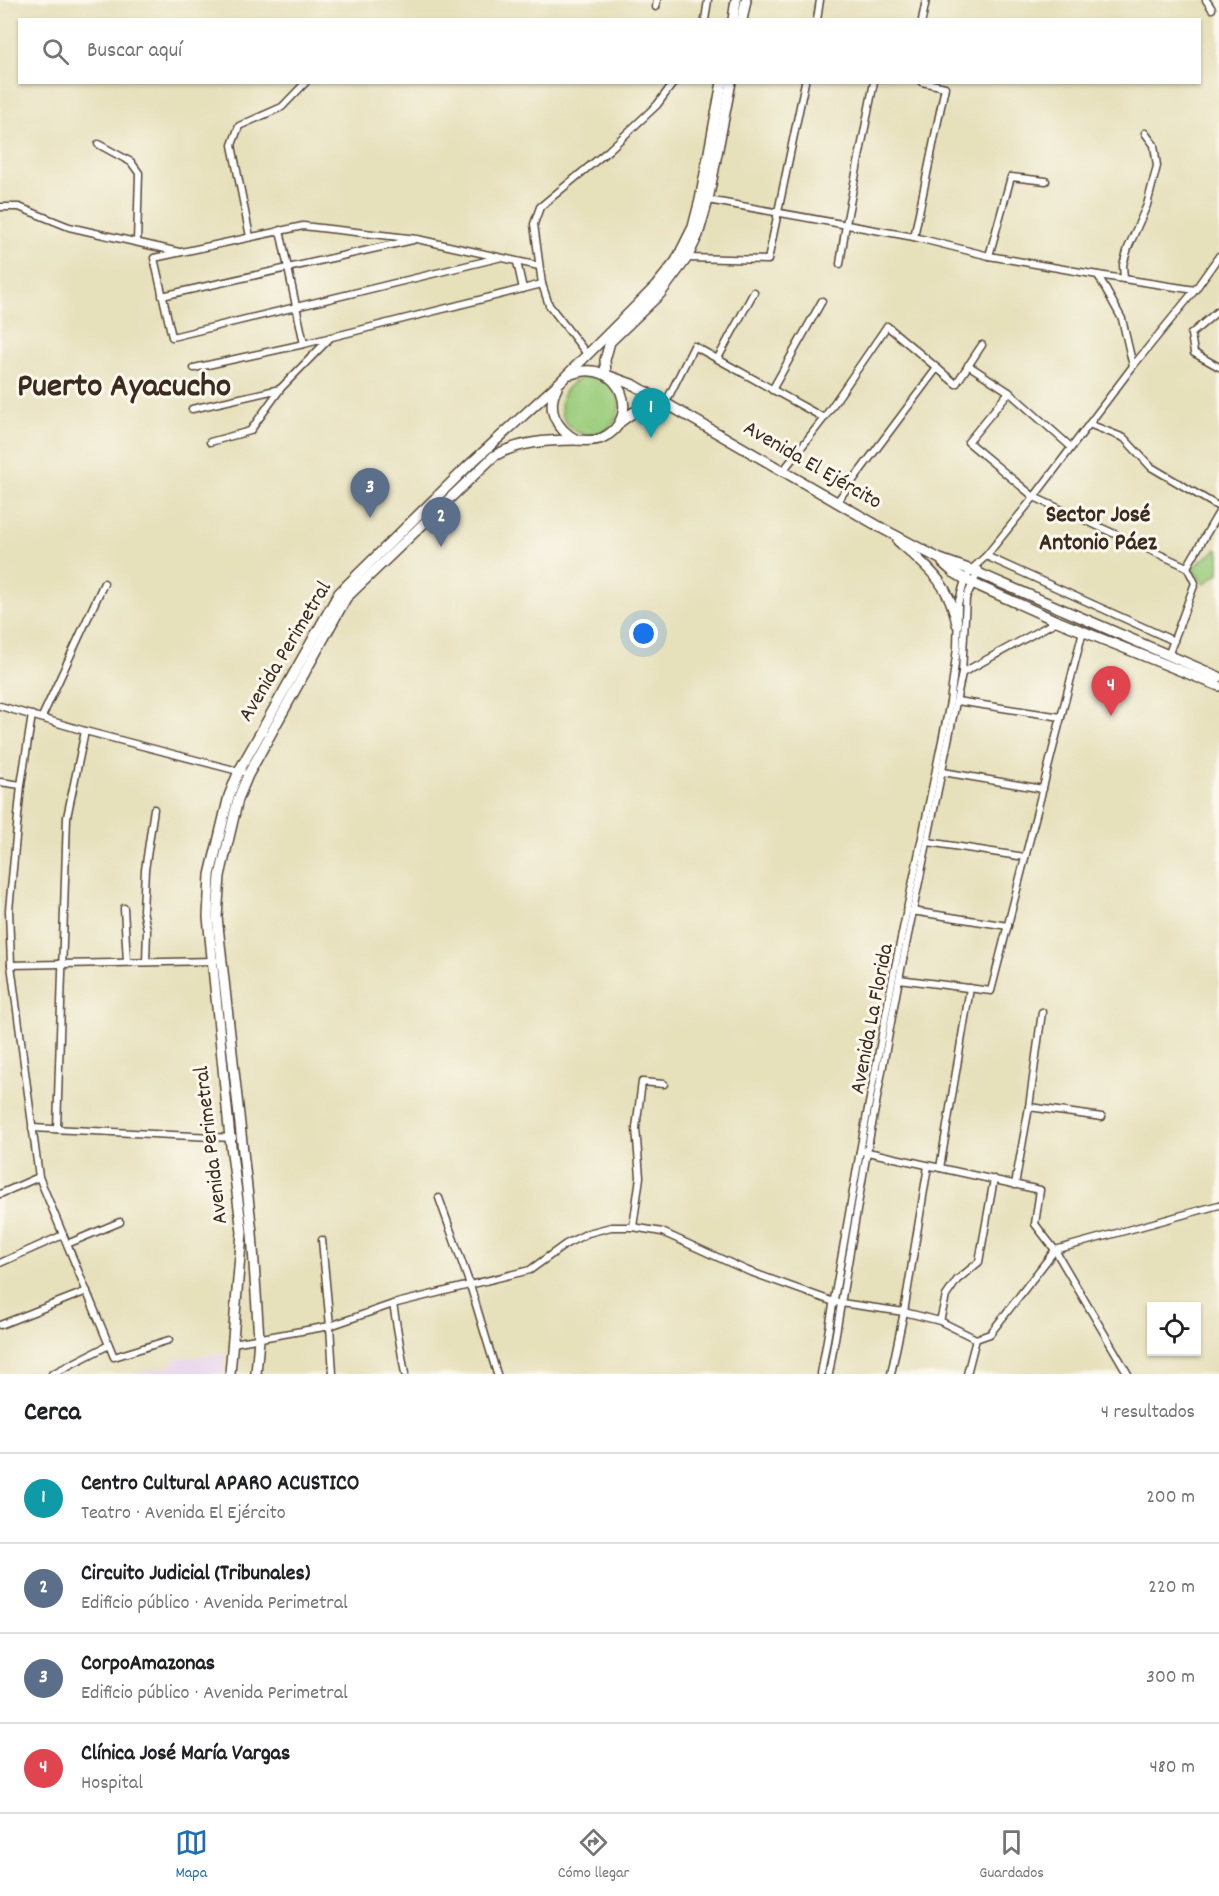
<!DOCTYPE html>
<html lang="es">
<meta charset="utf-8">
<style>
body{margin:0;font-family:Dekko,sans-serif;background:#f6f6f6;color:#202124}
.controls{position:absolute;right:18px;bottom:18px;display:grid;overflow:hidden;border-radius:0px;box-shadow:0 2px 4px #0004}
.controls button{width:54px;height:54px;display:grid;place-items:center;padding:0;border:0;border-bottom:2px solid #e0e0e0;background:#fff;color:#202124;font:30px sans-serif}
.you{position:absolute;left:644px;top:634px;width:21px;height:21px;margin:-15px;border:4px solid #fff;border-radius:50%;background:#1a73e8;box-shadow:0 0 0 9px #1a73e833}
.badge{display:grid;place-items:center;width:39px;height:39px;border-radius:50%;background:#1f6fb2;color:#fff;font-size:20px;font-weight:700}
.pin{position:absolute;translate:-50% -50px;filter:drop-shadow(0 2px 3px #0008)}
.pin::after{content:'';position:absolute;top:32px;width:21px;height:18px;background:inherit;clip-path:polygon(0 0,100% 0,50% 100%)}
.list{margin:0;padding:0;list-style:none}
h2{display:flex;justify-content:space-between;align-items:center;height:78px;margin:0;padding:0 24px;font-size:26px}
h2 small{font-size:20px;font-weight:400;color:#757577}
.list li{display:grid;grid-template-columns:39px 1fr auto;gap:18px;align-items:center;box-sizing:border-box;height:90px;padding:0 24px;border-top:2px solid #e0e0e0}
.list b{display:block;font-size:22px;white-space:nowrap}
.list p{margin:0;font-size:20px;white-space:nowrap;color:#757577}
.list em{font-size:20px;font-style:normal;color:#757577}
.icon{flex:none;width:33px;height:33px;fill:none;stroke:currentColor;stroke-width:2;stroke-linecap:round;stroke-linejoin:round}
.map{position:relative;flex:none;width:1219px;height:1374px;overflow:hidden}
.search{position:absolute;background:#fff;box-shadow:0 2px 4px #0004;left:18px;right:18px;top:18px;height:66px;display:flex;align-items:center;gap:15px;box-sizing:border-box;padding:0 21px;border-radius:0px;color:#757577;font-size:22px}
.sheet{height:438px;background:#fff}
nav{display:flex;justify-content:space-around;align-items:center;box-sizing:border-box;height:84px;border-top:2px solid #e0e0e0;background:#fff;font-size:16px;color:#757577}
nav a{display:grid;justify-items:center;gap:3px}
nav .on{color:#1f6fb2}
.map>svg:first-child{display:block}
.built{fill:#e7d2ef}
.green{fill:#9ccd7d;stroke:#6c7c4e;stroke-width:1.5}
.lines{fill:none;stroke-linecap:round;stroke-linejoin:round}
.street-casing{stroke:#554536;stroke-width:9}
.secondary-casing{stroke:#554536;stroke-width:12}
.street{stroke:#fff;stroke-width:6}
.secondary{stroke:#fff;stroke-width:9}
.labels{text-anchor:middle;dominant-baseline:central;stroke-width:6;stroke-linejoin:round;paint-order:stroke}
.street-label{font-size:22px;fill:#3b2a1e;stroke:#fbf7ec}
.neighbourhood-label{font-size:24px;font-weight:bold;fill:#3b2a1e;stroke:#fbf7ec}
.town-label{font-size:34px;font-weight:bold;fill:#3b2a1e;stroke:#fbf7ec}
</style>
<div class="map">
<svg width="1219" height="1374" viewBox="0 0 1219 1374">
<rect width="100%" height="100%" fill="#fbf7ec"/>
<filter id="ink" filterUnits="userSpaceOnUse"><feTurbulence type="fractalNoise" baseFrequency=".0167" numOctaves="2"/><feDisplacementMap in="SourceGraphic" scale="12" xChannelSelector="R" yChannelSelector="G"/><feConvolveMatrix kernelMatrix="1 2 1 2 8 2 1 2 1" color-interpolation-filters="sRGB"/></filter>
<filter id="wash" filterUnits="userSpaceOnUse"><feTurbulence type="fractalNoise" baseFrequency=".008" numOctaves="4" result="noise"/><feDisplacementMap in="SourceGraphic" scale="24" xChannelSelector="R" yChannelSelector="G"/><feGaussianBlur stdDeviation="1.35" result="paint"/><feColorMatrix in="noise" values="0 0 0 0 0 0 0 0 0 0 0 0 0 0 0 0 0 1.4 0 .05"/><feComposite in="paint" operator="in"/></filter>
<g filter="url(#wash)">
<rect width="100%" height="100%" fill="#e6e0bb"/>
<polygon class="built" points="225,1354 223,1374 132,1374 173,1365 173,1359"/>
<g class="green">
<circle cx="590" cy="406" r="29"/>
<polygon points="1217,549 1219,552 1219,573 1204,584 1192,568"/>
</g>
</g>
<g filter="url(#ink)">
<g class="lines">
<g class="street-casing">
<g id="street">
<polyline points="1206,0 1212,9"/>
<polyline points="656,7 657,0"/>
<polyline points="705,20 708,0"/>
<polyline points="817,20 820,0"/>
<polyline points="922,20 926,0"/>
<polyline points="98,144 131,162 139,173 137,242"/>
<polyline points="708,200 914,237 989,256 1098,275 1195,290"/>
<polyline points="0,207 19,207 69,227 179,252"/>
<polyline points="280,230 304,344"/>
<polyline points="250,237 232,145 239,126 282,107 306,82"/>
<polyline points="914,237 945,87 922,82"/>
<polyline points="989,256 1011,177 1046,181"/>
<polyline points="498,258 172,337 154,258 303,226 417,239 539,266"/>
<polyline points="687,258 768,260 805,82"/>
<polyline points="517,262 523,289"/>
<polyline points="840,264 846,224 874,82"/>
<polyline points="1098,275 1122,319 1133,366"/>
<polyline points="1124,279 1123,265 1128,248 1147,205 1157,166 1154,145 1145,133"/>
<polyline points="162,296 413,240"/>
<polyline points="1219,310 1191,334 1194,353 1219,367"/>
<polyline points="587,354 549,305 542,284 534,224 540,207 609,150 657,105 674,82"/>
<polyline points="718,358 754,292"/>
<polyline points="968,365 1009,392 1071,447"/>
<polyline points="194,368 304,344 542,284"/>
<polyline points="772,390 822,301"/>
<polyline points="1009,392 968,442 1034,497 1187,567 1195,583 1168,656"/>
<polyline points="665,404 694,346 824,418"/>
<polyline points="192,409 280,389"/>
<polyline points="1089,424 1124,438 1151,467 1219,507"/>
<polyline points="210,442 250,431 281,388 331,337"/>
<polyline points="783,471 824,418 887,326 956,384 982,345"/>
<polyline points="836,503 937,368"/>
<polyline points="986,556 1174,641"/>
<polyline points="1187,567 1219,512"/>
<polyline points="962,673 1057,621"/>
<polyline points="957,701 1061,717"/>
<polyline points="0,706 85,731 242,772"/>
<polyline points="32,715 21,785 9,910 11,965 39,1177 114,1357 169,1340"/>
<polyline points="42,717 104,583"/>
<polyline points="943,772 1043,789"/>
<polyline points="0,782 21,785"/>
<polyline points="928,842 1025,857"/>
<polyline points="124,908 127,962"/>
<polyline points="912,911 1008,926"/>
<polyline points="146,962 147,930 143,910 145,870 154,809"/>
<polyline points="11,965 215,961"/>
<polyline points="899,979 991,991 1083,631"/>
<polyline points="1029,1107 1102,1117"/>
<polyline points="32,1128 233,1138"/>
<polyline points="57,1129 67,817 85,731"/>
<polyline points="863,1151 1040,1190 1035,1224 1055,1250 1128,1374"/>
<polyline points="940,1168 970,988"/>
<polyline points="1015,1185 1029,1107 1042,1012"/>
<polyline points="0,1194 39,1177"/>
<polyline points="439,1198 470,1285 497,1374"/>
<polyline points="633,1227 640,1177 636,1128 642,1082 664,1084"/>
<polyline points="322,1240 330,1326 333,1374"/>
<polyline points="67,1244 120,1222"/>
<polyline points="0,1263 63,1235"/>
<polyline points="393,1304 405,1374"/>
<polyline points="940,1321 946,1296 957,1280 979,1262 994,1179"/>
<polyline points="0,1325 87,1291"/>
<polyline points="233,1343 330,1326 393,1304 530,1270 566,1244 588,1233 611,1227 633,1227 662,1232 748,1271 834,1302 904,1312 940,1321 976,1339 990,1334 1055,1250 1219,1205"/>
<polyline points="52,1374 109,1345"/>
<polyline points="821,1374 860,1151 893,977 950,702 957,648 958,604 965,580 971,570 986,556 1034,497 1133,366 1195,290 1219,256"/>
<polyline points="829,1374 867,1152 899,979 962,673 966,598 979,570"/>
<polyline points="891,1374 904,1312 928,1166"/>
<polyline points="967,1374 976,1339"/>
</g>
</g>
<g class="secondary-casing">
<g id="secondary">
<polyline points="733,20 736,0"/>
<polyline points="742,20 746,0"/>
<polyline points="606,374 605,360 610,342 660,294 687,258 698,235 708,200 731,82"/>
<polyline points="609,376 634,385 885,530 940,559 971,570 1219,677"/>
<path d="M557 388C545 409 557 430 577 440"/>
<polyline points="620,422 634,412 665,404"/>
<path d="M898 541C927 567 950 583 957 624"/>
<polyline points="943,563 953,572 972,583 1057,621 1219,686"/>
<polyline points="230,1374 242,1232 230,1138 208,917 210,875 229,796 239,771 339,593 468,466 560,382 655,287 676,261 693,227 700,200 722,82"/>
<path d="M256 1374 259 1339 252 1233 217 917 220 876 238 799 248 775 346 598 494 456C518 442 548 440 575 440 584 440 593 442 602 438 643 420 622 356 571 374"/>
</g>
</g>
<use href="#street" class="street"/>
<use href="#secondary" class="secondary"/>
</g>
</g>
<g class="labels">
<g class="street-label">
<text transform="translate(812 466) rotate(30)">Avenida El Ejército</text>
<text transform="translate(286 652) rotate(-59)">Avenida Perimetral</text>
<text transform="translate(873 1019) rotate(-79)">Avenida La Florida</text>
<text transform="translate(212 1145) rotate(-97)">Avenida Perimetral</text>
</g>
<g class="neighbourhood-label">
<text x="1098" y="516">Sector José<tspan x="1098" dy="28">Antonio Páez</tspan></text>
</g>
<g class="town-label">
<text x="124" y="388">Puerto Ayacucho</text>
</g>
</g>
</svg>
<div class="controls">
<button><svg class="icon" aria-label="locate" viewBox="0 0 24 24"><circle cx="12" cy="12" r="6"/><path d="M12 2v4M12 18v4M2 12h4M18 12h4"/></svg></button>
</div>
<div class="you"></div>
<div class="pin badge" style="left:651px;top:438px;background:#0f9aa8">1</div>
<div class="pin badge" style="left:441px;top:547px;background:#5c6f8a">2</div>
<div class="pin badge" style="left:370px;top:518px;background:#5c6f8a">3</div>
<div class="pin badge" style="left:1111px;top:716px;background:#e0444e">4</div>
<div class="search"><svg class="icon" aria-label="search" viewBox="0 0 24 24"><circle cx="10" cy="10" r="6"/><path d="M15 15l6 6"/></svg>Buscar aquí</div>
</div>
<section class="sheet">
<h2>Cerca<small>4 resultados</small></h2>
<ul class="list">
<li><span class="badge" style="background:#0f9aa8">1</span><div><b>Centro Cultural APARO ACUSTICO</b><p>Teatro · Avenida El Ejército</p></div><em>200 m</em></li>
<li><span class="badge" style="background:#5c6f8a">2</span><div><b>Circuito Judicial (Tribunales)</b><p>Edificio público · Avenida Perimetral</p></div><em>220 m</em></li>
<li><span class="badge" style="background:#5c6f8a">3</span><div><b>CorpoAmazonas</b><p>Edificio público · Avenida Perimetral</p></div><em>300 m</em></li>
<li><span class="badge" style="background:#e0444e">4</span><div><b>Clínica José María Vargas</b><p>Hospital</p></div><em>480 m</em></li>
</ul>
</section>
<nav>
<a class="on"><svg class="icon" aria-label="map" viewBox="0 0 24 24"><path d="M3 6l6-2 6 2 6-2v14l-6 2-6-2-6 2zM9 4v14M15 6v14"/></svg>Mapa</a>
<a><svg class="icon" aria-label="directions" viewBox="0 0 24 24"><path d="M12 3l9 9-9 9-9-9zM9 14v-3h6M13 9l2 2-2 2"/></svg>Cómo llegar</a>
<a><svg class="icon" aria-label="saved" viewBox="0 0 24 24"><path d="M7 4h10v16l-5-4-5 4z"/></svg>Guardados</a>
</nav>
